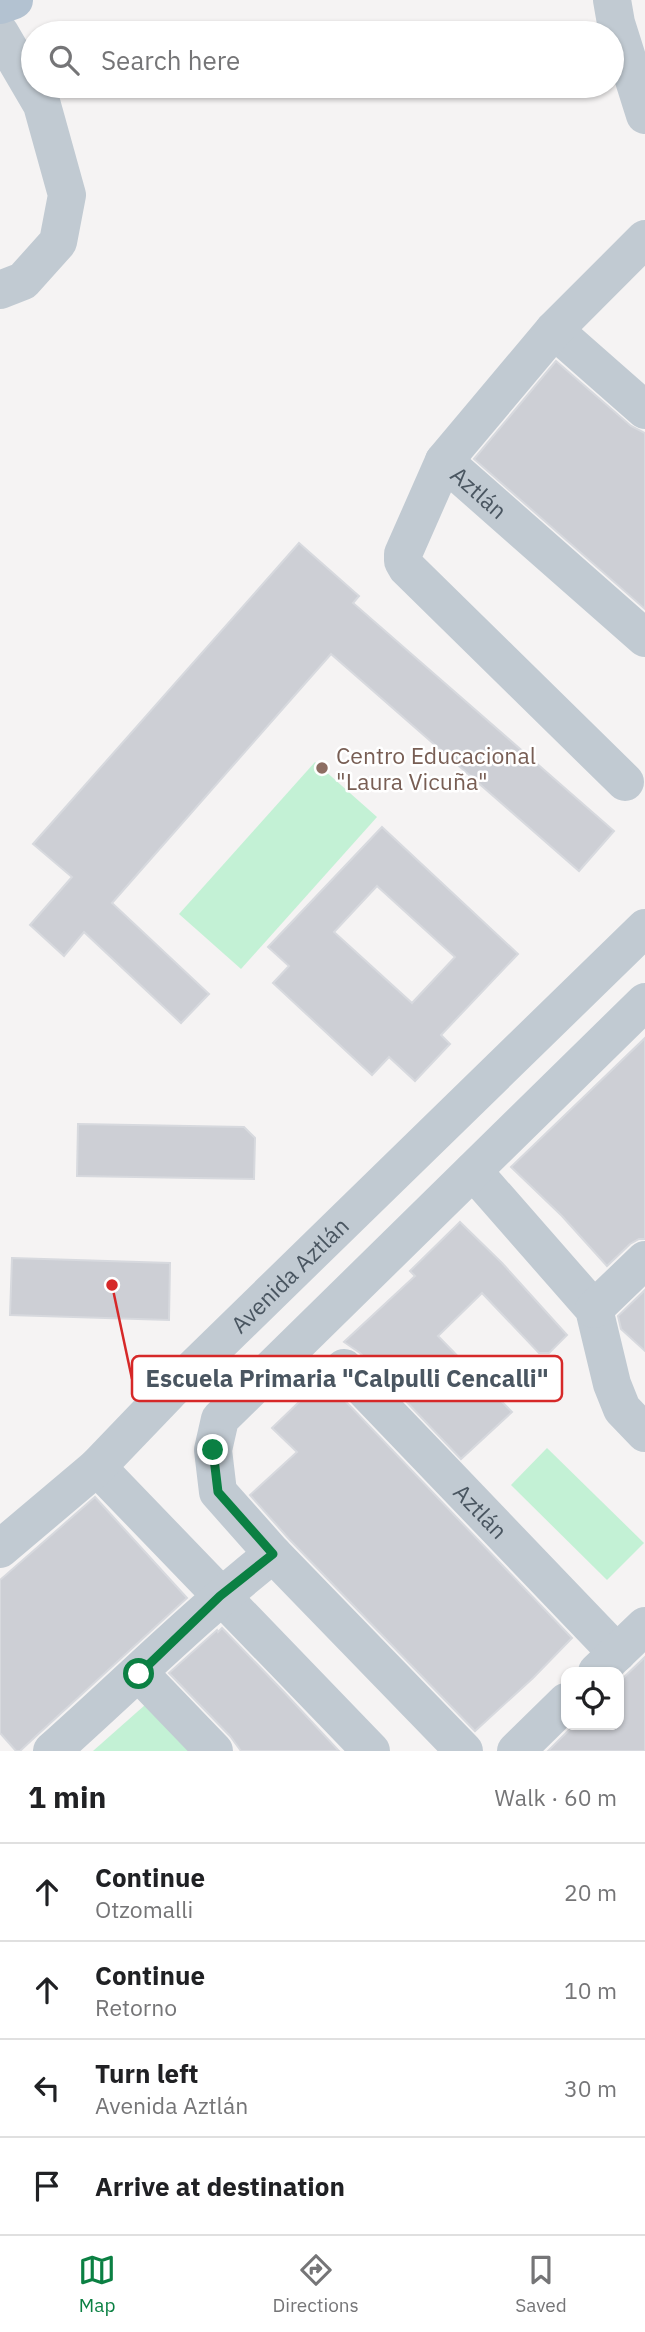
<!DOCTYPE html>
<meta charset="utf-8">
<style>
body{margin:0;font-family:"IBM Plex Sans",sans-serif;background:#f2f2f2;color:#202124}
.controls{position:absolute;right:21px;bottom:21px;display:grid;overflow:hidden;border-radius:14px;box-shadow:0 2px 5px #0004}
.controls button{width:63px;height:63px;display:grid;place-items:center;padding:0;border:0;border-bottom:2px solid #e0e0e0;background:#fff;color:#202124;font:35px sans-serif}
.stop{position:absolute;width:21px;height:21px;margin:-16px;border:5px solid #0b8043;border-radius:50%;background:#fff}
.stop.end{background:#0b8043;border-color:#fff;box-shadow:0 2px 7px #0008}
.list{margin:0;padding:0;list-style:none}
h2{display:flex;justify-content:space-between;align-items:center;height:91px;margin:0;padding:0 28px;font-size:30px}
h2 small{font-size:23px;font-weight:400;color:#757577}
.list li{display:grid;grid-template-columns:46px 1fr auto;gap:21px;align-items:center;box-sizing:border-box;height:98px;padding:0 28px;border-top:2px solid #e0e0e0}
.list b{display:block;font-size:26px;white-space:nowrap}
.list p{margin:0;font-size:23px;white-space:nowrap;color:#757577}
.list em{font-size:23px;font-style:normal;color:#757577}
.icon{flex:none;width:38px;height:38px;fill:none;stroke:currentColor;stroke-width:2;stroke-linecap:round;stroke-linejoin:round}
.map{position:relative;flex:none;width:645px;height:1751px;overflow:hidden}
.search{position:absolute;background:#fff;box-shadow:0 2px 5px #0004;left:21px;right:21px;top:21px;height:77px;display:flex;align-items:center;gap:18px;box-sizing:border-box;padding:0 24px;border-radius:38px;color:#757577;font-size:26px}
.sheet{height:483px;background:#fff}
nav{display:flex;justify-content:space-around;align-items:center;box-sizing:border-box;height:98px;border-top:2px solid #e0e0e0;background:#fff;font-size:19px;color:#757577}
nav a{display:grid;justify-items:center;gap:4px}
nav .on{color:#0b8043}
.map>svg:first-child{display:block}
.green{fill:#c3f1d5}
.building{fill:#cdcfd5;stroke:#d7d9de;stroke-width:2;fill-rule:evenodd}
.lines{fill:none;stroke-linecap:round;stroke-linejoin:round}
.minor{stroke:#c1cad2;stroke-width:38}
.major{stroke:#b3c2d1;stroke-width:38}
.route{stroke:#0b8043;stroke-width:9}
.education-dot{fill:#8d6e63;stroke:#fff;stroke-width:2.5}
.labels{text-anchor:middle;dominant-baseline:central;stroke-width:5;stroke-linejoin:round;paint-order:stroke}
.street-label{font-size:23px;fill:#4a5661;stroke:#fff}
.education-label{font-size:23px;fill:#785e54;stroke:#fff;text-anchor:start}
.leader{fill:none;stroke:#d62828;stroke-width:2.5}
.callout-dot{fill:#d62828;stroke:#fff;stroke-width:2.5}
.callout{fill:#fff;stroke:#d62828;stroke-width:2.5}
.callout-label{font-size:24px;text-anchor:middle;font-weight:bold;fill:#4a5661}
</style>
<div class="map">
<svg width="645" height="1751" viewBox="0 0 645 1751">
<rect width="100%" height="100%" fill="#f5f3f3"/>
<g class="green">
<polygon points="315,762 377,817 241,969 179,914"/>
<polygon points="547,1448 644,1543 607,1580 511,1485"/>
<polygon points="145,1705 190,1751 93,1751"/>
</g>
<g class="building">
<polygon points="556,361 631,426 645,433 645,609 474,459"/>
<polygon points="299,543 359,596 353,603 614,831 579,871 331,654 112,903 209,994 181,1023 84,932 64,956 30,925 72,877 33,844"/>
<path d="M382 827 518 954 441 1035 450 1044 415 1081 389 1057 372 1075 273 983 289 966 268 947ZM377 886 455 957 412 1003 334 932Z"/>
<polygon points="645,1038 645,1239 639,1239 630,1244 607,1266 562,1216 511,1167"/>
<polygon points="78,1124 244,1127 255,1138 254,1179 77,1176"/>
<polygon points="460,1222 502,1263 567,1335 549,1353 539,1353 482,1293 438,1336 512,1412 461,1459 360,1353 344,1342 415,1276 410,1271"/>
<polygon points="12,1258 170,1263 169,1320 10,1315"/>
<polygon points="645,1290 645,1351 621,1329 618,1316"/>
<polygon points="325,1377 328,1383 572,1638 533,1678 475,1731 289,1539 250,1495 297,1452 272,1428"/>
<polygon points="95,1497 187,1598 35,1737 20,1751 16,1751 0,1733 0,1580"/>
<polygon points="222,1628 283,1691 339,1751 241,1751 230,1736 169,1673 217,1630 218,1632"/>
<polygon points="645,1657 645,1751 548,1751 574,1725 619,1725 619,1682"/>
</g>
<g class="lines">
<g class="minor">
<polyline points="612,0 616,23 645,115"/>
<polyline points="0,33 42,105 67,195 58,242 23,281 0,290"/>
<polyline points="554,330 645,410"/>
<path id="s1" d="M444 461 645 638"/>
<polyline points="625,782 407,568 403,561 403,554 444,461 554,330 645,239"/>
<polyline points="473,1171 594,1309 612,1384 622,1409 645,1433"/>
<polyline points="594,1309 645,1260"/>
<path id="s2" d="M344 1368 617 1653"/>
<polyline points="97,1467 371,1751"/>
<path id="s3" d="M0 1549 97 1467 169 1392 645 928"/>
<polyline points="597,1672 645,1626"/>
<polyline points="139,1673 214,1751"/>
<path d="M52 1751C126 1685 196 1615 273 1554"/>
<polyline points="464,1751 273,1554 218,1492 213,1450 220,1419 645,1002"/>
<polyline points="516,1751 566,1702"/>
</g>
<polyline class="major" points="0,5 14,0"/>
</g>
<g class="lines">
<polyline class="route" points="139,1674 220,1596 273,1554 218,1492 213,1450"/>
</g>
<circle class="education-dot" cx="322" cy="768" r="7"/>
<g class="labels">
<g class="street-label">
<text stroke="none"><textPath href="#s1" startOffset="47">Aztlán</textPath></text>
<text stroke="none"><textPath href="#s3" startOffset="399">Avenida Aztlán</textPath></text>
<text stroke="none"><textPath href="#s2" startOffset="198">Aztlán</textPath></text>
</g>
<g class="education-label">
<text x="336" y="755">Centro Educacional<tspan x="336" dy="26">"Laura Vicuña"</tspan></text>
</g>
</g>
<path class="leader" d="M112 1285L132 1379"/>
<circle class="callout-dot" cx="112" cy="1285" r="7"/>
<rect class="callout" x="132" y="1356" width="430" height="45" rx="7"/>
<g class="callout-label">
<text x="347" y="1387">Escuela Primaria "Calpulli Cencalli"</text>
</g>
</svg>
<div class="controls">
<button><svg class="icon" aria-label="locate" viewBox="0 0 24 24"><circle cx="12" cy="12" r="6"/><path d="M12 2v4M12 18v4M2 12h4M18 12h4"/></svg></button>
</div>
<div class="stop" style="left:139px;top:1674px"></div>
<div class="stop end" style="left:213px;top:1450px"></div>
<div class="search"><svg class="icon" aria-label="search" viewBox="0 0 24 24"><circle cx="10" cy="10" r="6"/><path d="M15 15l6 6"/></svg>Search here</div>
</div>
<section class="sheet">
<h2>1 min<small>Walk · 60 m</small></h2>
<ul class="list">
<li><svg class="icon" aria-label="ahead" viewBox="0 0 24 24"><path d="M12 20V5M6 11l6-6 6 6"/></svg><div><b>Continue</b><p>Otzomalli</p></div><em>20 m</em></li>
<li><svg class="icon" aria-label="ahead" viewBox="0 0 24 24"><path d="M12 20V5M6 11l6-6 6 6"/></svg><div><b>Continue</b><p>Retorno</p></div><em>10 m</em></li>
<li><svg class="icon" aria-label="left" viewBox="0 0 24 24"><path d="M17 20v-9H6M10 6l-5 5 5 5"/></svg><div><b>Turn left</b><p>Avenida Aztlán</p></div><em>30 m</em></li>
<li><svg class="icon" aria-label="arrive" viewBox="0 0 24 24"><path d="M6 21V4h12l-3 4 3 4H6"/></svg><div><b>Arrive at destination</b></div></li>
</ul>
</section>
<nav>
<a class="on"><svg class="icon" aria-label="map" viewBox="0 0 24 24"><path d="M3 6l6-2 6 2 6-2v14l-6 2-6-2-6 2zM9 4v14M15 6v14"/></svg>Map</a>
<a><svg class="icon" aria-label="directions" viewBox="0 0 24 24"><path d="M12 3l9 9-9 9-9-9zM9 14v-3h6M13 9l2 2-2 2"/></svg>Directions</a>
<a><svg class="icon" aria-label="saved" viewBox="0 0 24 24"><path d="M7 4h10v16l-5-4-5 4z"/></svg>Saved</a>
</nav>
